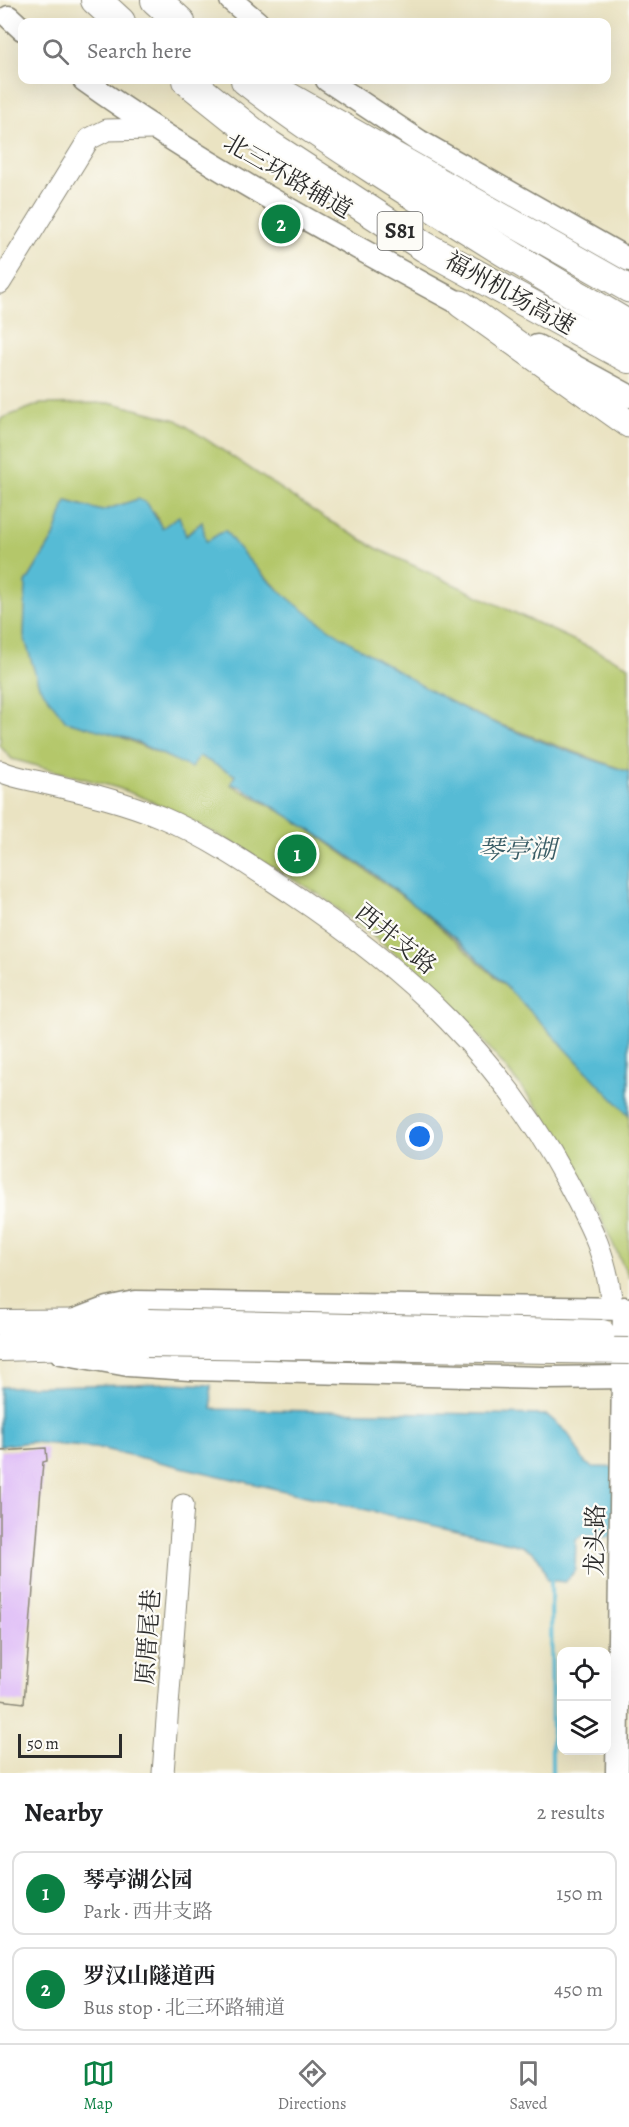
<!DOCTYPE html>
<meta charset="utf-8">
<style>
body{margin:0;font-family:Alegreya,"Noto Serif SC",serif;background:#f6f6f6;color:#202124}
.controls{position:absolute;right:18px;bottom:18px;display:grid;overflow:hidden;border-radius:12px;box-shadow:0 6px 24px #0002}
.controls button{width:54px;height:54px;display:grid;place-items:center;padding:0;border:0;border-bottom:2px solid #e0e0e0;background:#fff;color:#202124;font:30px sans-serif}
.scale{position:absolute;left:18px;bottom:15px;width:104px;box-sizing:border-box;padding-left:6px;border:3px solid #2b2b2b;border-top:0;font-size:16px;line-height:21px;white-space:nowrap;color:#2b2b2b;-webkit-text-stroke:4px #fdfcf7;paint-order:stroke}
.you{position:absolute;left:420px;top:1137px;width:21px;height:21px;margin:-15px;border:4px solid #fff;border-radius:50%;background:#1a73e8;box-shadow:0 0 0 9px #1a73e833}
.badge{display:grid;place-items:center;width:39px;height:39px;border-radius:50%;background:#0b8043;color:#fff;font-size:20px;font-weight:700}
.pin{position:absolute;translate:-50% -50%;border:3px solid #fff;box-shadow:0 2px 6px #0006}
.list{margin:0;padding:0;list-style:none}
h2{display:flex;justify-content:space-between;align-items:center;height:78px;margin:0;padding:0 24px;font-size:26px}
h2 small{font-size:20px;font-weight:400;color:#757577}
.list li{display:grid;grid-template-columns:39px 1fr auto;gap:18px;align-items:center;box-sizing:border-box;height:84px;margin:0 12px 12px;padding:0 12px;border:2px solid #e0e0e0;border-radius:12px}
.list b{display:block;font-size:22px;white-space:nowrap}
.list p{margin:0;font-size:20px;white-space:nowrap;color:#757577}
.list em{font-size:20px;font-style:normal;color:#757577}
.icon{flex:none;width:33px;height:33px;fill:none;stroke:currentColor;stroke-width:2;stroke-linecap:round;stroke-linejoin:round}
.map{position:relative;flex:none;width:629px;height:1773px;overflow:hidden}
.search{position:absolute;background:#fff;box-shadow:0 6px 24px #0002;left:18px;right:18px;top:18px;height:66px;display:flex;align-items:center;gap:15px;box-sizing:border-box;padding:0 21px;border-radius:12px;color:#757577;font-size:22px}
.sheet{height:270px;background:#fff}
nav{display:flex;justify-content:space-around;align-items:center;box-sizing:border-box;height:84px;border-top:2px solid #e0e0e0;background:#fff;font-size:16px;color:#757577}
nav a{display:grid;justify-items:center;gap:3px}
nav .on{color:#0b8043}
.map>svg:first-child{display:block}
.green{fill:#b4c76b;stroke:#70794b;stroke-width:1.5}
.water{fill:#57bbd5;stroke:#417380;stroke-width:1.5}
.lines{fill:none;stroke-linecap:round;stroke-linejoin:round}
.stream{stroke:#57bbd5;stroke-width:4}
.building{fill:#d9b1f7}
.tertiary-casing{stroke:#8a8776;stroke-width:23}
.secondary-casing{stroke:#8a8776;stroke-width:25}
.primary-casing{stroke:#8a8776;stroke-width:28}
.trunk-casing{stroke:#8a8776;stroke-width:29}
.motorway-casing{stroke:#8a8776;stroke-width:32}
.tertiary{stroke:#fff;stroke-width:21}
.secondary{stroke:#fff;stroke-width:22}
.primary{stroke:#fff;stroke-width:26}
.trunk{stroke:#fff;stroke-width:27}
.motorway{stroke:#fff;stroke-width:30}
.primary-bridge-casing{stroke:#8a8776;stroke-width:28;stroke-linecap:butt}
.primary-bridge{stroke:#fff;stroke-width:26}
.labels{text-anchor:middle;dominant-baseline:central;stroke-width:4.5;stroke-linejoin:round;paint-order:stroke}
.shield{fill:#fdfcf7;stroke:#6a6a68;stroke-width:1.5}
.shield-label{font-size:22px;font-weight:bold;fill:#2b2b2b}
.street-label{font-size:24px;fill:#2b2b2b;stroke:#fdfcf7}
.water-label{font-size:26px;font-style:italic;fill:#3a5d66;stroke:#fdfcf7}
</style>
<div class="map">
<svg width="629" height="1773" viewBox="0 0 629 1773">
<rect width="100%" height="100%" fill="#fdfcf7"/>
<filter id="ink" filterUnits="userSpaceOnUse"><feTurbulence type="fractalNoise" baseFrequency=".0167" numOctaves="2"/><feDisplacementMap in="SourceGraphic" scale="12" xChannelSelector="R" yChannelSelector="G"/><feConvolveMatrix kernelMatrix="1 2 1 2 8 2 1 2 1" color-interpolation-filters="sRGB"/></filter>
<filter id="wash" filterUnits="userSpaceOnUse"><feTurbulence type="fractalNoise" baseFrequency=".008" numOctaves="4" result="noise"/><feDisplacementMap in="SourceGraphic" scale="24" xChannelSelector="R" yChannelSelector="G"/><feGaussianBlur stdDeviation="1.35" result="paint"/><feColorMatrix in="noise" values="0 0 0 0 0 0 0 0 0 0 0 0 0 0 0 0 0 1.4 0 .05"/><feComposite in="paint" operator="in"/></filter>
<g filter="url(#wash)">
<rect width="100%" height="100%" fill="#eae3c2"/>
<polygon class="green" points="113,403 177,420 326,519 378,549 629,666 629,772 488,720 429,691 334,633 299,608 242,555 206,542 202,522 185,536 162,529 155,513 138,499 102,511 67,501 54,537 26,583 24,636 39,686 107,731 191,767 199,756 235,775 231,785 291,817 416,906 515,995 629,1115 629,1278 587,1189 540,1110 458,1010 428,979 320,895 220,836 147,799 118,788 12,759 0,746 0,419 40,404"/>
<g class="water">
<path d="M138 499 147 503 162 528 179 516 186 536 202 522 206 542 225 530C264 586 318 624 376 658 413 680 449 703 488 720 533 740 582 756 629 772V1115C579 1065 532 1010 480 961 409 894 325 837 241 787L231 784 235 775 199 756 191 768 130 739 66 721 39 686 24 636 26 583 54 537 66 501 102 511Z"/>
<path d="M171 1383 211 1385 212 1409 547 1415 568 1433 585 1463 593 1467 629 1468V1539L582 1535 576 1540 575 1571 565 1582 547 1580C542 1562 539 1551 518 1545L103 1449 31 1442 0 1446V1387Z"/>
</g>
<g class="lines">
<polyline class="stream" points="551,1576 552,1773"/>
</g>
<g id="blocks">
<polygon class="building" points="46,1448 47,1461 43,1462 24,1703 0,1700 0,1451"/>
</g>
</g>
<g filter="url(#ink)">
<use href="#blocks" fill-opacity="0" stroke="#8a8776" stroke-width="1.5"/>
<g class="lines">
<g class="tertiary-casing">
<g id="tertiary">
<polyline points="0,283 89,139 107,130 153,129"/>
<path d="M0 771C15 778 33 780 48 784 87 793 125 802 161 817 208 837 249 865 291 893 408 971 499 1056 567 1181 591 1226 608 1257 612 1308"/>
<polyline points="163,1773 183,1505"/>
</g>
</g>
<g class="secondary-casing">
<g id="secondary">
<polyline points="231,0 257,22"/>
<polyline points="9,17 22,29"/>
<path d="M84 80C207 168 343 240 477 313"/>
<polyline points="327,80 419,141 629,260"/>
<polyline points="537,346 629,396"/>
<polyline points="73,1321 107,1308 135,1302 629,1309"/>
<polyline points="61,1353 128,1365 190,1369 545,1378 629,1377"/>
<polyline points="617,1773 624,1308"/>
</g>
</g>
<g class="primary-casing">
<g id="primary">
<polyline points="0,1323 148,1322"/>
<polyline points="0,1348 146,1344"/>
</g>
</g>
<g class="trunk-casing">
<g id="trunk">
<polyline points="273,87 629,289"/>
<polyline points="461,304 629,424"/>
</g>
</g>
<g class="motorway-casing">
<g id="motorway">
<polyline points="96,0 120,22"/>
<polyline points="156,0 180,22"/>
<polyline points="187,80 267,144 425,247 629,358"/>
<path d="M246 80C289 114 334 143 380 173 462 226 545 277 629 326"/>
</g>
</g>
<use href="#tertiary" class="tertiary"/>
<use href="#secondary" class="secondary"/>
<use href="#primary" class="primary"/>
<use href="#trunk" class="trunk"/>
<use href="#motorway" class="motorway"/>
<g class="primary-bridge-casing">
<g id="primary-bridge">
<polyline points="148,1322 602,1333"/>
<polyline points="146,1344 629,1351"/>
</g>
</g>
<use href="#primary-bridge" class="primary-bridge"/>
</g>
</g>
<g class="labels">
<rect class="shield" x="377.5" y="212" width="45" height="38" rx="4.5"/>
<g class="shield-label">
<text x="400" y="231">S81</text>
</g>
<g class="street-label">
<text transform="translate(288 176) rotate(30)">北三环路辅道</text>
<text transform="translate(510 293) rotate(29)">福州机场高速</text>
<text transform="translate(396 939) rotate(39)">西井支路</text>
<text transform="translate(595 1540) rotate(-89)">龙头路</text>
<text transform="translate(148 1637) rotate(-86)">原厝尾巷</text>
</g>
<g class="water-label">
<text x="517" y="849">琴亭湖</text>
</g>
</g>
</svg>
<div class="controls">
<button><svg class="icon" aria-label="locate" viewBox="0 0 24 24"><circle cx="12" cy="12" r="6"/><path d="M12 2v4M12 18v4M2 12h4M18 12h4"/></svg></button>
<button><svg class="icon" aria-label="layers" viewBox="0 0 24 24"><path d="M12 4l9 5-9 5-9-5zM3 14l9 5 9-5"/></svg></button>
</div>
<div class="scale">50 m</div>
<div class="you"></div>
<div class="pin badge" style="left:297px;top:854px">1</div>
<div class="pin badge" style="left:281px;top:224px">2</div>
<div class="search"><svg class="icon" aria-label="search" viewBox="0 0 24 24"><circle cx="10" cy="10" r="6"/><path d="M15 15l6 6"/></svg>Search here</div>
</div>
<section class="sheet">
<h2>Nearby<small>2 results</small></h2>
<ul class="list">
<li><span class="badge">1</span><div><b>琴亭湖公园</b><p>Park · 西井支路</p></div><em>150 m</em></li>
<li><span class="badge">2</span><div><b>罗汉山隧道西</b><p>Bus stop · 北三环路辅道</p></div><em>450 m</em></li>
</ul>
</section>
<nav>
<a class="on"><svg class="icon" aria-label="map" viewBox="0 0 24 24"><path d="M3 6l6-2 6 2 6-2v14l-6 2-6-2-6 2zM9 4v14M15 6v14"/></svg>Map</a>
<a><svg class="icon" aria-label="directions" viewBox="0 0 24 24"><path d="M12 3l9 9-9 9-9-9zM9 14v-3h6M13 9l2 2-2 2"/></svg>Directions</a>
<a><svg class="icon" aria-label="saved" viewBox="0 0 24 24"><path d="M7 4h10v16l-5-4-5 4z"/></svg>Saved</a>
</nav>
